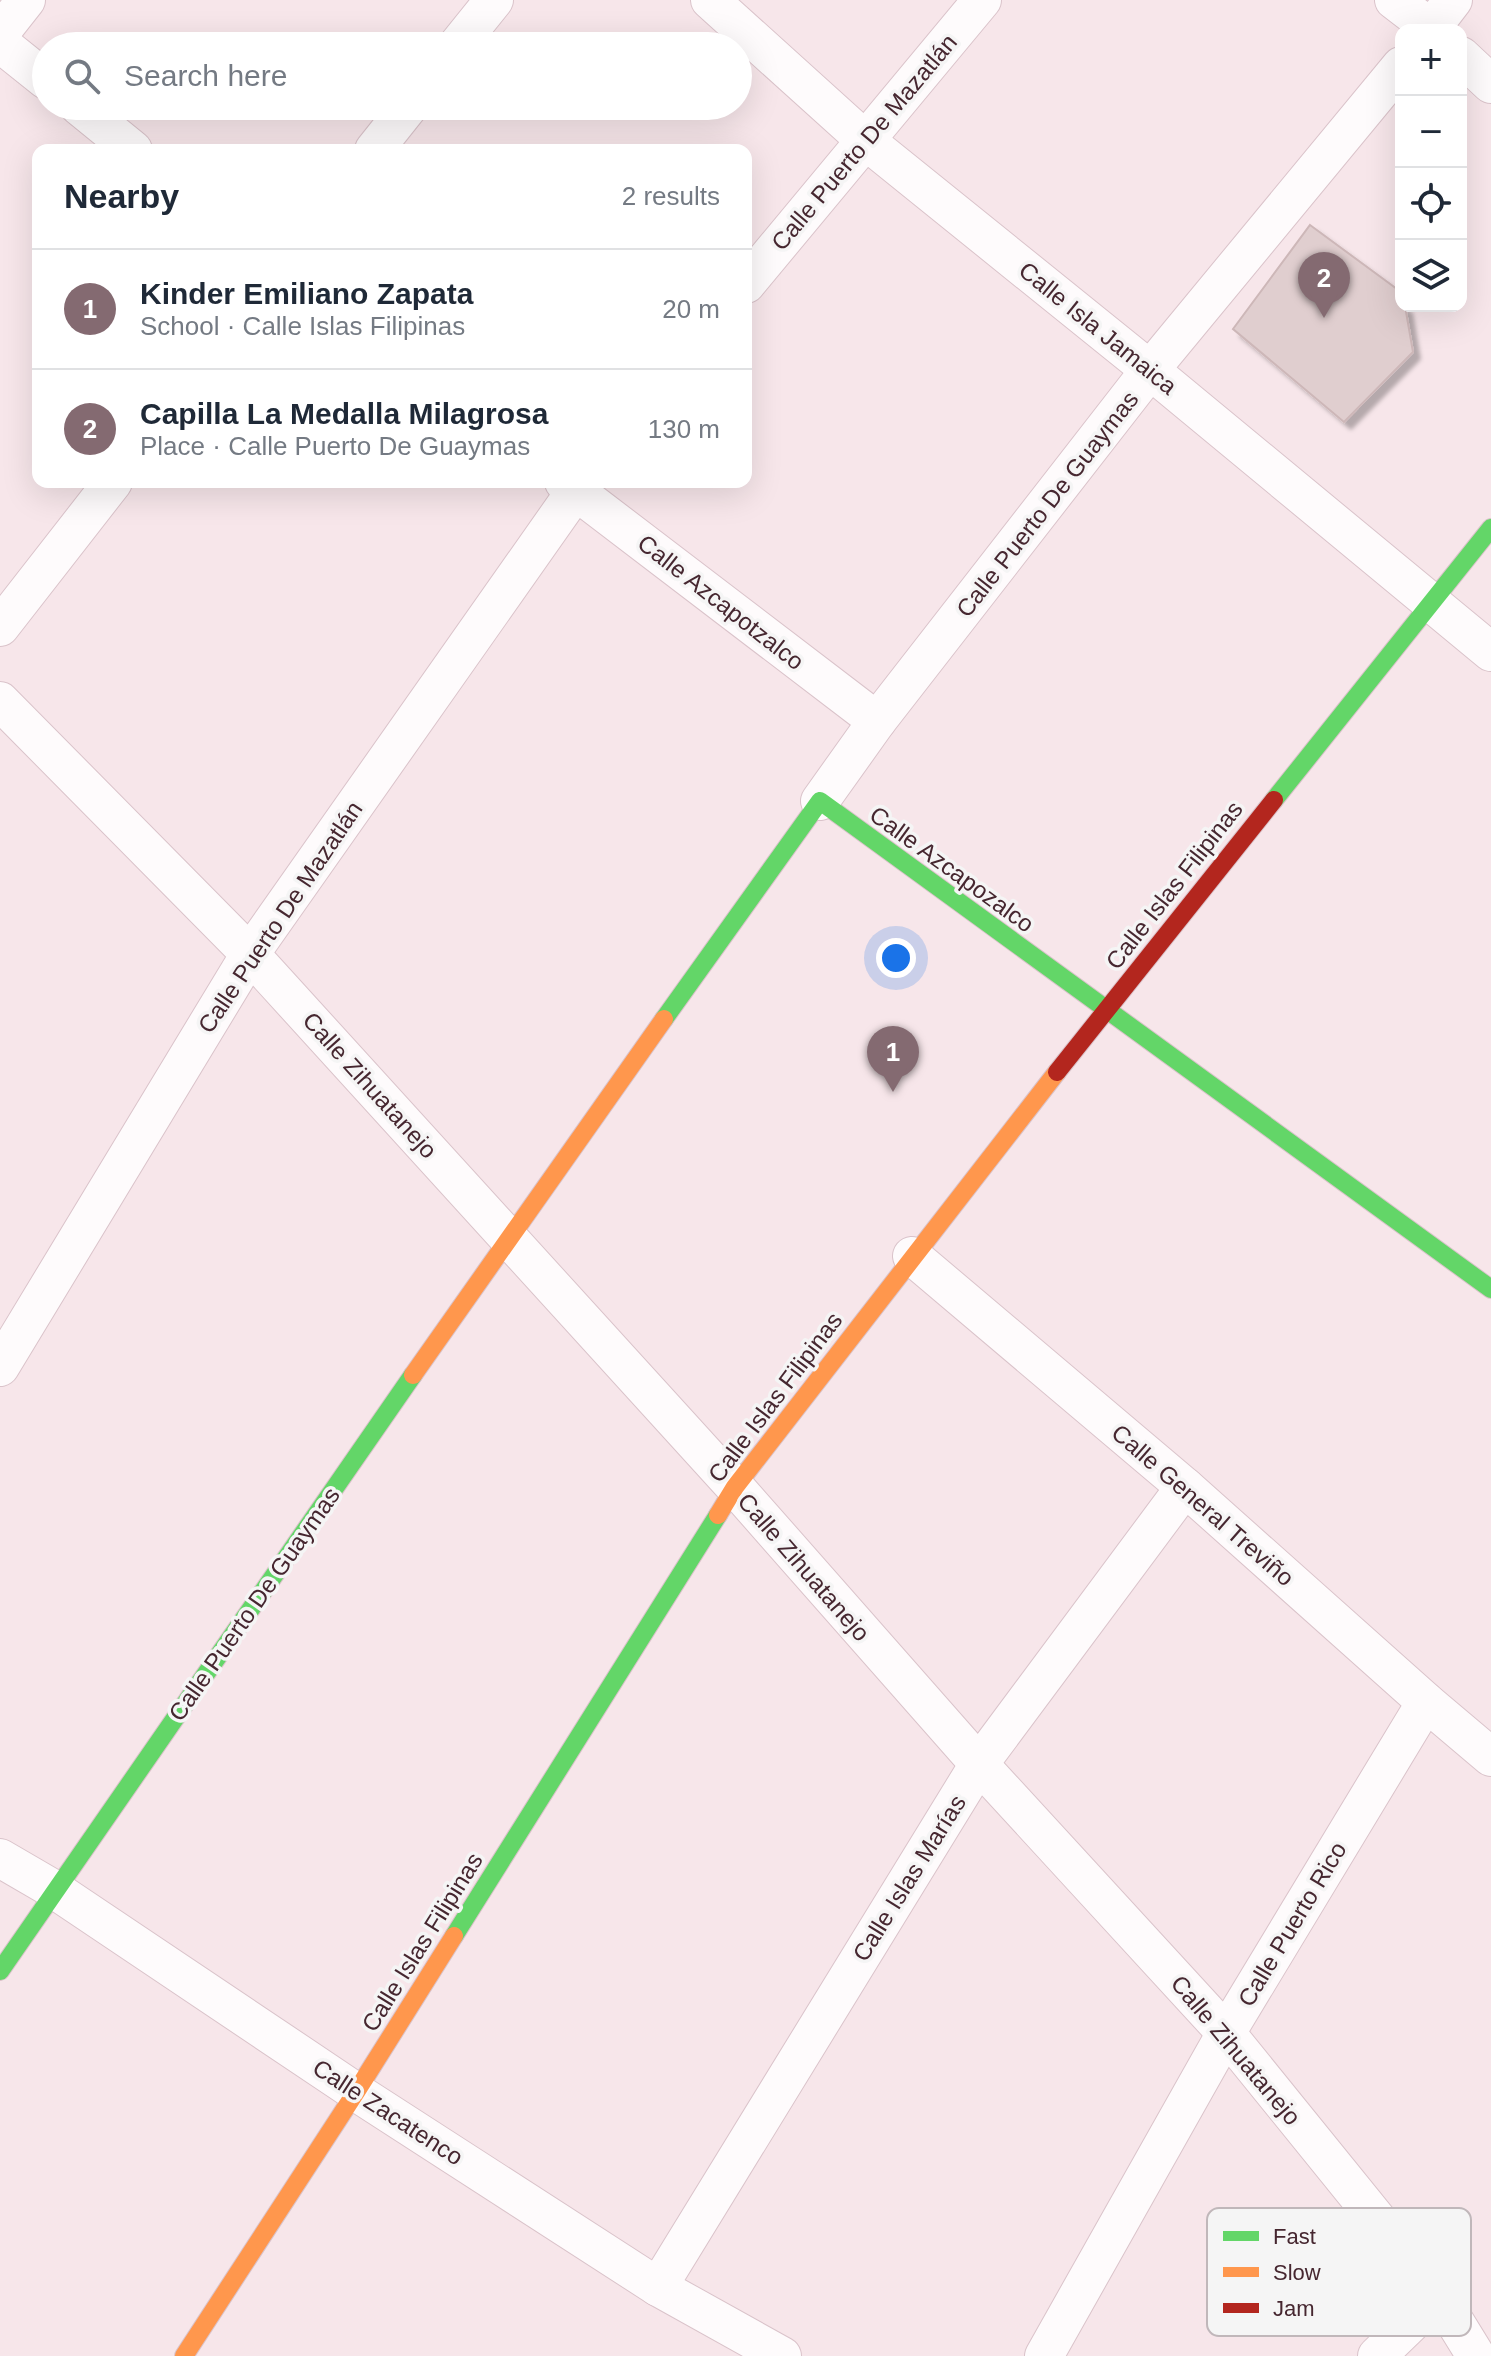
<!DOCTYPE html>
<meta charset="utf-8">
<style>
body{margin:0;font-family:Helvetica,sans-serif;background:#f2f2f3;color:#1f2937}
.controls{position:absolute;right:24px;top:24px;display:grid;overflow:hidden;border-radius:16px;box-shadow:0 8px 32px #0002}
.controls button{width:72px;height:72px;display:grid;place-items:center;padding:0;border:0;border-bottom:2px solid #e0e1e3;background:#fff;color:#1f2937;font:40px sans-serif}
.you{position:absolute;left:896px;top:958px;width:28px;height:28px;margin:-20px;border:6px solid #fff;border-radius:50%;background:#1a73e8;box-shadow:0 0 0 12px #1a73e833}
.badge{display:grid;place-items:center;width:52px;height:52px;border-radius:50%;background:#846a71;color:#fff;font-size:26px;font-weight:700}
.pin{position:absolute;translate:-50% -66px;filter:drop-shadow(0 2px 4px #0008)}
.pin::after{content:'';position:absolute;top:42px;width:28px;height:24px;background:inherit;clip-path:polygon(0 0,100% 0,50% 100%)}
.list{margin:0;padding:0;list-style:none}
h2{display:flex;justify-content:space-between;align-items:center;height:104px;margin:0;padding:0 32px;font-size:34px}
h2 small{font-size:26px;font-weight:400;color:#747a83}
.list li{display:grid;grid-template-columns:52px 1fr auto;gap:24px;align-items:center;box-sizing:border-box;height:120px;padding:0 32px;border-top:2px solid #e0e1e3}
.list b{display:block;font-size:30px;white-space:nowrap}
.list p{margin:0;font-size:26px;white-space:nowrap;color:#747a83}
.list em{font-size:26px;font-style:normal;color:#747a83}
.icon{flex:none;width:44px;height:44px;fill:none;stroke:currentColor;stroke-width:2;stroke-linecap:round;stroke-linejoin:round}
.map{position:relative;flex:none;width:1491px;height:2356px;overflow:hidden}
.search{position:absolute;background:#fff;box-shadow:0 8px 32px #0002;left:32px;top:32px;width:720px;height:88px;display:flex;align-items:center;gap:20px;box-sizing:border-box;padding:0 28px;border-radius:44px;color:#747a83;font-size:30px}
.panel{position:absolute;background:#fff;box-shadow:0 8px 32px #0002;left:32px;top:144px;width:720px;height:344px;border-radius:16px}
.map>svg:first-child{display:block}
.building{fill:#e0cecf;stroke:#cdb7b8;stroke-width:2;filter:url(#shadow)}
.lines{fill:none;stroke-linecap:round;stroke-linejoin:round}
.street-casing{stroke:#dac3ca;stroke-width:40}
.fast-casing{stroke:#dac3ca;stroke-width:20}
.slow-casing{stroke:#dac3ca;stroke-width:20}
.jam-casing{stroke:#dac3ca;stroke-width:20}
.street{stroke:#fefbfc;stroke-width:38}
.fast{stroke:#63d668;stroke-width:18}
.slow{stroke:#ff974d;stroke-width:18}
.jam{stroke:#b3261e;stroke-width:18}
.labels{text-anchor:middle;dominant-baseline:central;stroke-width:7;stroke-linejoin:round;paint-order:stroke}
.street-label{font-size:24px;fill:#462730;stroke:#f5f5f5}
.key{fill:#f5f5f5;stroke:#c0b7ba;stroke-width:2}
.key-label{font-size:22px;fill:#462730}
</style>
<div class="map">
<svg width="1491" height="2356" viewBox="0 0 1491 2356">
<defs>
<filter id="shadow"><feDropShadow dx="7" dy="7" stdDeviation="2" flood-color="#0004"/></filter>
</defs>
<rect width="100%" height="100%" fill="#f7e6ea"/>
<polygon class="building" points="1310,225 1401,292 1401,306 1405,306 1413,352 1344,422 1233,329"/>
<g class="lines">
<g class="street-casing">
<g id="street">
<polyline points="710,0 865,140 1150,370 1491,652"/>
<polyline points="1394,0 1433,30"/>
<polyline points="1430,30 1453,0"/>
<polyline points="0,33 26,0"/>
<polyline points="0,43 46,80"/>
<polyline points="457,46 494,0"/>
<polyline points="1461,56 1491,84"/>
<polyline points="79,106 133,150"/>
<polyline points="374,150 409,106"/>
<polyline points="746,284 982,0"/>
<polyline points="564,482 877,721"/>
<polyline points="0,627 113,482"/>
<polyline points="0,701 250,954 735,1487 979,1764 1226,2033 1439,2296 1476,2356"/>
<polyline points="820,801 877,721 1150,370 1401,66"/>
<polyline points="912,1256 1185,1487 1426,1702 1491,1757"/>
<polyline points="0,1367 250,954 582,482"/>
<polyline points="0,1858 55,1890 356,2092 658,2287 782,2356"/>
<polyline points="658,2287 979,1764 1185,1487"/>
<polyline points="1044,2356 1226,2033 1426,1702"/>
<polyline points="1377,2356 1439,2296"/>
</g>
</g>
<g class="fast-casing">
<g id="fast">
<polyline points="1274,800 1491,528"/>
<polyline points="664,1019 820,801 1491,1289"/>
<polyline points="454,1936 718,1515"/>
<polyline points="0,1971 413,1375"/>
</g>
</g>
<g class="slow-casing">
<g id="slow">
<polyline points="413,1375 664,1019"/>
<polyline points="718,1515 735,1487 1057,1072"/>
<polyline points="184,2356 356,2092 454,1936"/>
</g>
</g>
<g class="jam-casing">
<polyline id="jam" points="1057,1072 1274,800"/>
</g>
<use href="#street" class="street"/>
<use href="#fast" class="fast"/>
<use href="#slow" class="slow"/>
<use href="#jam" class="jam"/>
</g>
<g class="labels">
<g class="street-label">
<text transform="translate(864 142) rotate(-50)">Calle Puerto De Mazatlán</text>
<text transform="translate(1098 328) rotate(39)">Calle Isla Jamaica</text>
<text transform="translate(1047 504) rotate(-52)">Calle Puerto De Guaymas</text>
<text transform="translate(721 602) rotate(38)">Calle Azcapotzalco</text>
<text transform="translate(952 869) rotate(36)">Calle Azcapozalco</text>
<text transform="translate(1174 885) rotate(-52)">Calle Islas Filipinas</text>
<text transform="translate(280 917) rotate(-56)">Calle Puerto De Mazatlán</text>
<text transform="translate(370 1085) rotate(48)">Calle Zihuatanejo</text>
<text transform="translate(775 1397) rotate(-53)">Calle Islas Filipinas</text>
<text transform="translate(1203 1505) rotate(41)">Calle General Treviño</text>
<text transform="translate(804 1567) rotate(49)">Calle Zihuatanejo</text>
<text transform="translate(254 1604) rotate(-55)">Calle Puerto De Guaymas</text>
<text transform="translate(909 1878) rotate(-58)">Calle Islas Marías</text>
<text transform="translate(1292 1924) rotate(-59)">Calle Puerto Rico</text>
<text transform="translate(422 1942) rotate(-58)">Calle Islas Filipinas</text>
<text transform="translate(1236 2050) rotate(50)">Calle Zihuatanejo</text>
<text transform="translate(388 2112) rotate(33)">Calle Zacatenco</text>
</g>
</g>
<rect x="1207" y="2208" width="264" height="128" rx="12" class="key"/>
<rect x="1223" y="2231" width="36" height="10" fill="#63d668"/>
<rect x="1223" y="2267" width="36" height="10" fill="#ff974d"/>
<rect x="1223" y="2303" width="36" height="10" fill="#b3261e"/>
<g class="key-label">
<text x="1273" y="2244">Fast</text>
<text x="1273" y="2280">Slow</text>
<text x="1273" y="2316">Jam</text>
</g>
</svg>
<div class="controls">
<button>+</button>
<button>−</button>
<button><svg class="icon" aria-label="locate" viewBox="0 0 24 24"><circle cx="12" cy="12" r="6"/><path d="M12 2v4M12 18v4M2 12h4M18 12h4"/></svg></button>
<button><svg class="icon" aria-label="layers" viewBox="0 0 24 24"><path d="M12 4l9 5-9 5-9-5zM3 14l9 5 9-5"/></svg></button>
</div>
<div class="you"></div>
<div class="pin badge" style="left:893px;top:1092px">1</div>
<div class="pin badge" style="left:1324px;top:318px">2</div>
<div class="search"><svg class="icon" aria-label="search" viewBox="0 0 24 24"><circle cx="10" cy="10" r="6"/><path d="M15 15l6 6"/></svg>Search here</div>
<section class="panel">
<h2>Nearby<small>2 results</small></h2>
<ul class="list">
<li><span class="badge">1</span><div><b>Kinder Emiliano Zapata</b><p>School · Calle Islas Filipinas</p></div><em>20 m</em></li>
<li><span class="badge">2</span><div><b>Capilla La Medalla Milagrosa</b><p>Place · Calle Puerto De Guaymas</p></div><em>130 m</em></li>
</ul>
</section>
</div>
